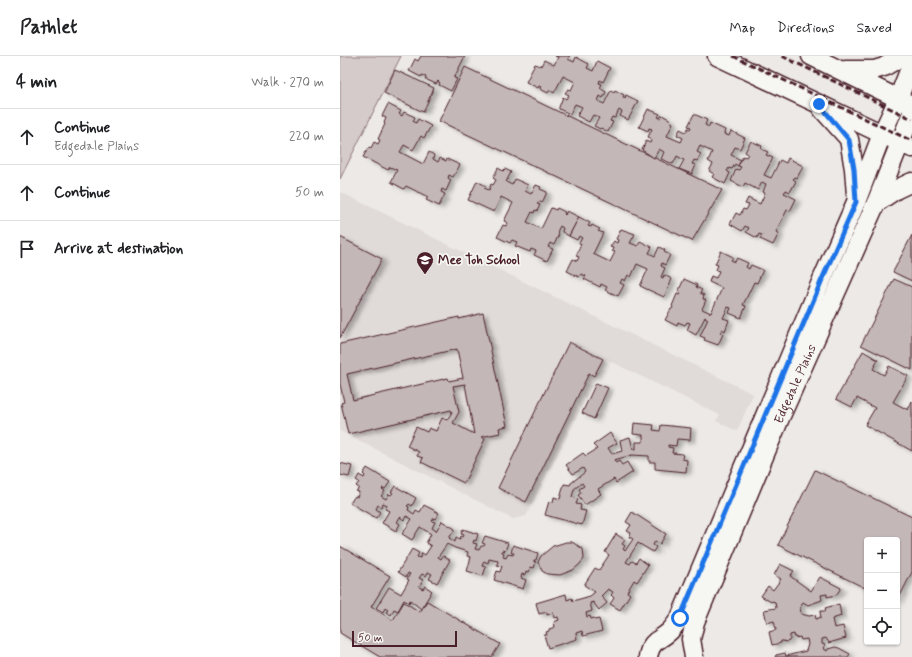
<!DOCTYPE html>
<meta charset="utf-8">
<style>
body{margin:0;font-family:Mynerve,sans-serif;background:#f2f2f2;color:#202124}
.controls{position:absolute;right:12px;bottom:12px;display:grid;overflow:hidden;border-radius:4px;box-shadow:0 1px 3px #0004}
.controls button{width:36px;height:36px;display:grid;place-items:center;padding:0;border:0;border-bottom:1px solid #e0e0e0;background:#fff;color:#202124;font:20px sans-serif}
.scale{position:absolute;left:12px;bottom:10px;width:105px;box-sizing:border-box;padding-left:4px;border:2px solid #4a1f2b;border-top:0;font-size:11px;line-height:14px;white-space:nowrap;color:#4a1f2b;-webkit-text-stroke:3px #f6f6f2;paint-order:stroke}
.stop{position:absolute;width:12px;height:12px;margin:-9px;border:3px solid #1a73e8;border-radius:50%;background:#fff}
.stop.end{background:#1a73e8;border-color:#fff;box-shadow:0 1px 4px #0008}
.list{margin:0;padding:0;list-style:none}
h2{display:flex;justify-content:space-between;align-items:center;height:52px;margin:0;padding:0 16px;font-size:17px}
h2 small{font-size:13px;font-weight:400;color:#757577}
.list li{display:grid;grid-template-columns:26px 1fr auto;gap:12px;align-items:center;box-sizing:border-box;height:56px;padding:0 16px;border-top:1px solid #e0e0e0}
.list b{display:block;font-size:15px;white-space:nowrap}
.list p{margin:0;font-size:13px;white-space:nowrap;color:#757577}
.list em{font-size:13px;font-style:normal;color:#757577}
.icon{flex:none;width:22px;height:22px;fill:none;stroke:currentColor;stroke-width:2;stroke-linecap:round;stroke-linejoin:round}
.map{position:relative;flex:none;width:572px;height:601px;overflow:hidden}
header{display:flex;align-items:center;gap:24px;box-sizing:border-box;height:56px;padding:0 20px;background:#fff;border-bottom:1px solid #e0e0e0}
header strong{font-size:19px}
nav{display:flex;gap:22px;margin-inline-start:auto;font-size:14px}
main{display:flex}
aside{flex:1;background:#fff}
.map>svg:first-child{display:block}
.built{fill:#e0dad8}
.green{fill:#d4cbca;stroke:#8f757a}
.building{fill:#c4b7b7;stroke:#4a1f2b;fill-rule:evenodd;filter:url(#shadow)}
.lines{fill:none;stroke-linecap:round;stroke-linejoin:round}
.minor-casing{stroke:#4a1f2b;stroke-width:21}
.minor{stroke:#f6f6f2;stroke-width:18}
.rail{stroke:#4a1f2b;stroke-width:3;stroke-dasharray:6 3;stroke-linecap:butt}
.route{stroke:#1a73e8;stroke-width:5}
.labels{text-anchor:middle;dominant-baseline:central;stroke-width:3.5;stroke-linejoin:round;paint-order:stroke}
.poi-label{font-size:13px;font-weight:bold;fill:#4a1f2b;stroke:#f6f6f2;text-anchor:start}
.street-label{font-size:13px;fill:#4a1f2b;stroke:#f6f6f2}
</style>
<header>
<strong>Pathlet</strong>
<nav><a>Map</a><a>Directions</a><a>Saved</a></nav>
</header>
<main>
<aside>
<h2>4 min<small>Walk · 270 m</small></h2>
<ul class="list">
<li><svg class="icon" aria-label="ahead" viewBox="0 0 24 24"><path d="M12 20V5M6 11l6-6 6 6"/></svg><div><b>Continue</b><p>Edgedale Plains</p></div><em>220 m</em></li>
<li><svg class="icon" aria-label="ahead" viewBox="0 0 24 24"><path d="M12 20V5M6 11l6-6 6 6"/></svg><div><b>Continue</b></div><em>50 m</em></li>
<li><svg class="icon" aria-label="arrive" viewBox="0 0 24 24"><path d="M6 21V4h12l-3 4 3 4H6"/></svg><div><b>Arrive at destination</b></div></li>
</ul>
</aside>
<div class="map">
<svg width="572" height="601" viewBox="0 0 572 601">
<defs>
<filter id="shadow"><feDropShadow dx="4.5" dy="2.5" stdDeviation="2" flood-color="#0004"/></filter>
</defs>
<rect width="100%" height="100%" fill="#ece9e6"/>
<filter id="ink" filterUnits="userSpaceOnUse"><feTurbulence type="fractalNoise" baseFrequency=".025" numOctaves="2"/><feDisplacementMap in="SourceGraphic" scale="8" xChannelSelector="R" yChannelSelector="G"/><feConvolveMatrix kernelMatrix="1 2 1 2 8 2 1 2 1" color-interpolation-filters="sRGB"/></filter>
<g filter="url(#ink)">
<polygon class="built" points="0,136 413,338 397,375 376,365 380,359 266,303 186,460 173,463 0,375"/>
<polygon class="green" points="0,0 61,0 0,123"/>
<g class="building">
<polygon points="81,0 125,0 114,22 117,23 111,35 99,29 100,27 98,25 96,28 85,23 86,21 82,19 81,21 69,15 75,3 78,5"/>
<polygon points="215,0 230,0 228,3 234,6 236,1 249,8 247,12 253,15 257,5 270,12 263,26 260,24 259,27 262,28 260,32 266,36 263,42 260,40 258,45 264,48 271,34 274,36 275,34 284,39 283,41 285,42 286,39 298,45 288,64 280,60 282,56 279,54 275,62 272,61 270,65 273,66 268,76 261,72 260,73 254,70 259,62 253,59 249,66 237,60 242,51 235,48 230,58 219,53 219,51 223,41 226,43 229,39 225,37 228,33 231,34 235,26 223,20 214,37 210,34 208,37 200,33 201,31 199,30 198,32 186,26 195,8 201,10 204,4 214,9 218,1"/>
<polygon points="125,11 382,134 352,185 99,65"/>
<polygon points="55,14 94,32 83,56 44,37"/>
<polygon points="48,48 61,55 59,58 62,60 64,56 75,61 73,65 76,67 78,63 91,70 84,82 81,80 73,94 64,89 60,96 83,108 89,96 94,99 93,103 98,106 100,102 106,105 107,103 120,109 113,121 109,119 108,122 111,124 106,135 102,133 101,136 105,138 99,150 86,144 88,141 66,130 64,133 51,126 57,114 50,111 48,114 23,101 29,91 31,92 34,86 38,88 40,84 38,83 45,68 44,67 46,62 42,60"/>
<polygon points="308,53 320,58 318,61 320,62 322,59 331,64 330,65 333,67 327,80 341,86 343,82 337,79 340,73 346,76 348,72 350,73 351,71 348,70 354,58 367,64 365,69 369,71 370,67 385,74 384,78 389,80 391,75 405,82 400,93 395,91 391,99 401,104 398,110 395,108 392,113 389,112 387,115 390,117 385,128 372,121 374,118 369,115 373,108 368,105 372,96 360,90 357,96 361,98 357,105 354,104 352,108 356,109 352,118 339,113 344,104 337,100 333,108 321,103 324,96 319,93 314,102 302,94 306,85 310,87 312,83 308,81 312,73 309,72 308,75 299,71"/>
<polygon points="411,85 422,90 421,93 428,96 426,99 433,102 424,119 431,122 440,104 446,107 448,102 463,110 457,122 455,121 453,123 456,125 450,136 446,134 444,137 456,143 450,155 447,154 436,176 439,177 433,189 420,183 422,179 419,178 417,182 406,176 409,172 405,170 402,175 390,168 396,157 400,159 403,153 406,154 409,149 405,148 408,142 420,148 425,137 423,136 426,128 422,126 418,134 405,127 403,131 391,125 396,113 399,114 401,111 398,110 403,100 406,101 408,98 405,96"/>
<polygon points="158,112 163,115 165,113 171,116 166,126 172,129 175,123 188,129 185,135 191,138 196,129 201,131 200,133 207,136 202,147 199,145 197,148 200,149 197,155 195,154 194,157 192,156 187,166 201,173 211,152 216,154 217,152 225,156 224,158 225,159 227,155 239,161 229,180 222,176 223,172 220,170 217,176 219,178 214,189 210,187 208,191 213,193 207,205 194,199 196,195 191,193 190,196 175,190 177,186 172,184 170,187 157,181 163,169 166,170 168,167 164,165 173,147 161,141 154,156 128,144 137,125 146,130 144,132 149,134 151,128 153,129 156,124 153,122"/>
<polygon points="239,161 250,167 248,170 251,171 252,169 260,173 258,175 263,177 253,198 270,206 275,196 272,195 273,192 270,191 274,185 277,187 278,184 276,183 281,173 295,178 290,187 298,190 300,185 312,191 309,197 315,200 319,191 325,194 324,196 330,199 325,209 322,207 321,210 325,212 321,221 323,222 324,219 332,223 324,241 300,230 308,213 297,208 291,221 288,219 285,225 282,223 280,227 284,229 278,240 265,234 267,231 261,228 260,231 244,223 246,220 241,218 239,221 227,215 233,203 237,205 239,201 236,200 241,188 239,187 242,182 239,180 237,184 229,180"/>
<polygon points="572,179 572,225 553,216"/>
<polygon points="0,181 42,203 0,282"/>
<polygon points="381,195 393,201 391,204 395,206 397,202 408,207 406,211 409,213 411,209 423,214 417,227 414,226 403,249 406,250 401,262 389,257 391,252 388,251 383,262 389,264 385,275 382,273 380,277 383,278 378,289 364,284 365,282 360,280 368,263 365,261 356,279 347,274 350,267 347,266 345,269 338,266 337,270 325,264 331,253 332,253 333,251 332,250 337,238 340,239 341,237 338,236 344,223 357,229 356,231 362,234 360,237 364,239 363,243 366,244 362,253 371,257 382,232 369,226 371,220 376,222 379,215 376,214 378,209 375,208"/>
<polygon points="554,223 572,231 572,314 521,289"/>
<path d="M143 257 167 370 159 372 160 377 141 381 145 383 124 427 81 406 83 402 77 400 79 396 67 390 76 371 87 376 89 372 96 375 102 362 107 364 112 356 111 354 8 378 1 347 4 346 0 328V288L119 261V263ZM117 293 123 322 109 325 108 322 13 344 7 318ZM125 328 134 378 113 367 119 356 113 330Z"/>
<polygon points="229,286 263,303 254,320 249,317 186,446 158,432"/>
<polygon points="523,295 538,304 533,313 544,319 549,310 568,320 553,346 568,354 572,345 572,395 525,369 535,352 517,342 512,351 496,343"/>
<polygon points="256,327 268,332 254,363 242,357"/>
<polygon points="294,367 314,369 313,374 320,375 321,369 351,372 350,384 337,383 336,390 328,389 328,391 333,392 332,397 343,398 342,403 347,404 346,416 315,413 315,406 309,406 309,400 292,399 274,404 276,407 279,405 282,409 287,406 293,416 276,427 274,423 258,433 261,438 245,449 238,439 241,437 239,433 244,430 242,427 234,433 232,441 238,443 236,448 241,449 240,454 246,455 242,469 205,459 209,445 213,446 214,441 220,443 224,428 230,429 231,427 245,416 243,412 233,418 226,409 243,397 246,400 257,393 253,389 270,377 277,387 268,392 272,398 282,395 280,384 290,381 293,393 296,393 296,386 303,386 303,379 293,378"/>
<polygon points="0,407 12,410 9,421 0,419"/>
<polygon points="27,412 50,426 45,433 43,432 42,433 45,435 41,440 46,443 49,438 51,439 53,437 51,436 55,430 76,442 72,450 69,448 67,450 69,451 68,454 74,458 76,454 80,456 84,449 99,457 95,463 94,462 92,465 95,466 92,472 96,475 102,465 115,473 109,482 115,486 116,481 120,483 121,480 123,481 124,479 121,478 123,473 138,478 136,485 134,484 133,487 137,488 135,493 139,494 141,490 144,490 145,488 142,487 145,480 168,487 165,495 162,494 162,496 164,497 163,501 166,502 168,498 173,499 174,497 171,497 173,489 198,497 196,504 194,504 194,506 196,506 194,512 191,511 189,516 186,515 185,519 182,518 181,522 186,524 183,533 154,524 157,515 160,516 162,510 157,509 158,505 149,503 148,507 144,505 142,510 146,511 143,520 127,515 131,501 127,500 128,496 115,492 107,488 98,501 101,503 103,500 110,504 97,527 89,523 92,518 88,516 86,520 82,518 79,522 83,524 79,531 83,533 85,530 92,535 81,553 70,544 69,547 64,544 58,555 54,553 51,559 46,556 48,554 45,552 43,556 36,552 49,531 61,538 69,524 67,523 70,518 68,517 66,521 58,516 72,493 79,497 77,501 80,502 82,497 85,499 91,490 86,487 91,478 80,471 72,484 62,478 72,463 66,460 64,464 60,461 57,466 60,468 56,475 42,467 49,455 45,453 47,449 43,447 41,451 38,449 36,453 40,456 36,462 10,447 15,440 17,441 19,436 16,435 19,432 16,430 19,426 16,424 19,419 24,422 25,420 23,418"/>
<polygon points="475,414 572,461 572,516 557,546 557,484 527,484 527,533 438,489"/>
<polygon points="292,456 326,478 320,488 315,485 313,489 316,491 313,496 298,487 286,506 290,508 292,505 296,507 299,502 308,509 297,526 294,524 287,536 290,538 280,554 270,548 274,542 271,539 273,536 268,533 261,540 267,547 259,554 253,546 250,547 252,555 246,557 247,561 250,560 251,563 254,562 255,564 259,563 262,575 243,580 242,575 236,577 237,583 208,592 204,579 207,579 206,576 209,575 209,573 215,571 214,566 219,564 218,561 214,562 213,557 207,559 207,556 199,558 196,547 226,538 227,544 232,542 233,545 250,540 255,536 244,529 255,512 259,514 269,499 265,496 276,478 285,484 282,488 285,490 283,493 285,495 293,483 289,481 291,477 287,475 291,469 286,466"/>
<polygon points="226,486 232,486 243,493 244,503 239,509 233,514 220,519 207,518 202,515 198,506 201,500 213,490"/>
<polygon points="0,490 50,520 31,551 53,564 64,546 80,556 87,545 160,588 152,601 40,601 0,577"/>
<polygon points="440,508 454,515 450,520 471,535 480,521 501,532 496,539 487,541 487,538 481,539 482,544 468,549 463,546 460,552 461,558 469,560 475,559 476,563 481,561 480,557 481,555 486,555 485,552 499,548 501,560 492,563 494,572 503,570 506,582 489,587 486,582 482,583 482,588 485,589 483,592 487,595 488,593 495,591 499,592 510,598 508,601 435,601 436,599 445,597 446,600 466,595 468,588 467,583 461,584 460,581 455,582 454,578 450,579 450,583 449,585 446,586 443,585 441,585 441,587 432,589 429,576 436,574 434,565 427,567 424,554 436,552 435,546 432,545 431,546 421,540 428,530 433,534 441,523 434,519"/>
</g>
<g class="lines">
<g class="minor-casing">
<g id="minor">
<polyline points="377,0 572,92"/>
<polyline points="471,0 569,48"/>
<polyline points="505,14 534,14 544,11 562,0"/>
<polyline points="482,53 509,83 514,113 516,139"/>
<polyline points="536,147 557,133 572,126"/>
<path d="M308 601C311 583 320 585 330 575 334 571 337 566 340 562L481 226 516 146 542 78 558 43 572 7"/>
<path id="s1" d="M354 601 351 583 355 566 440 362 536 147 572 57"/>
</g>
</g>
<use href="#minor" class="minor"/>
<g class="rail">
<polyline points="393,0 572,85"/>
<polyline points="442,0 572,63"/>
</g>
</g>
</g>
<g class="lines" filter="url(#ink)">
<polyline class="route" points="340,562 481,226 516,146 514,113 509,84 479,48"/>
</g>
<defs>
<g id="school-pin" transform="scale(0.9)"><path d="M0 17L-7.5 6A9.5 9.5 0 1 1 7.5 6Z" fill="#4a1f2b" stroke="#f6f6f2"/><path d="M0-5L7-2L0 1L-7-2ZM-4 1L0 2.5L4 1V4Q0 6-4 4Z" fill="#fff"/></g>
</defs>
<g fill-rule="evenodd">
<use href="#school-pin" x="85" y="204"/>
</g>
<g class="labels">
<g class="poi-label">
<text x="98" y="204">Mee Toh School</text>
</g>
<g class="street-label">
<text stroke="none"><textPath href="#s1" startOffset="294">Edgedale Plains</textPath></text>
</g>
</g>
</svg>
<div class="controls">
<button>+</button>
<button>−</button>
<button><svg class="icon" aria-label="locate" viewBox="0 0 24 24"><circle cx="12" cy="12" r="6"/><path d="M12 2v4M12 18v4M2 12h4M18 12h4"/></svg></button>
</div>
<div class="scale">50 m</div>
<div class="stop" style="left:340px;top:562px"></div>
<div class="stop end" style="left:479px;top:48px"></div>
</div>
</main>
